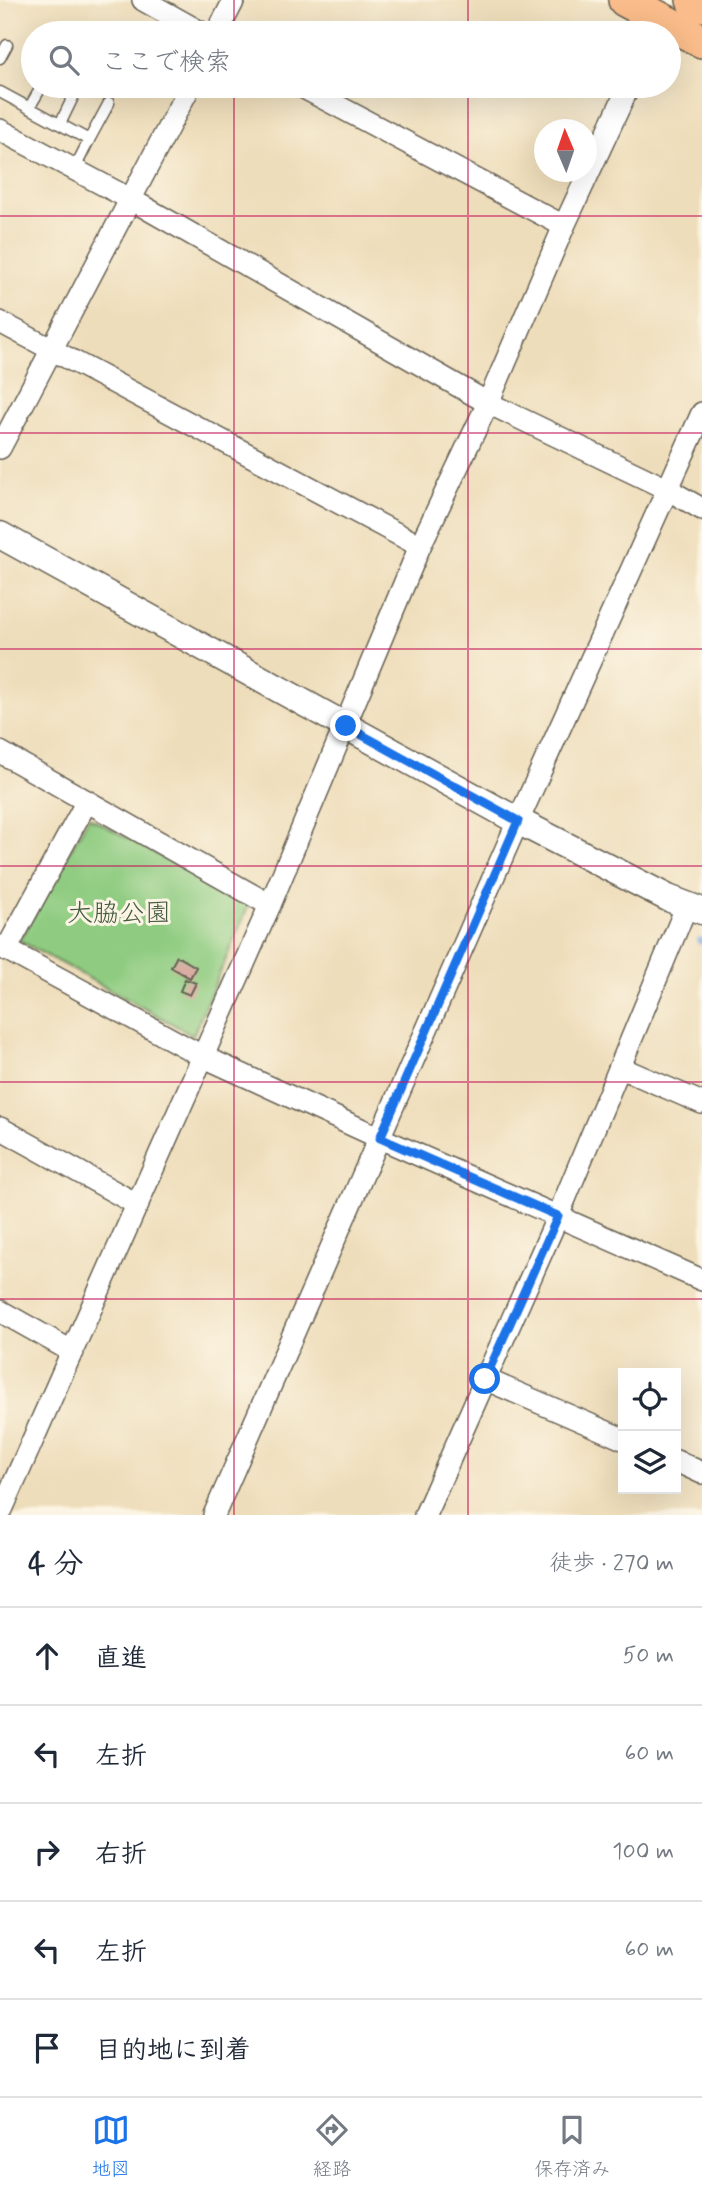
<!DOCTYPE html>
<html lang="ja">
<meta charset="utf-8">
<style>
body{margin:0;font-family:Mynerve,"Klee One",sans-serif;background:#f2f2f3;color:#1f2937}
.controls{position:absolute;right:21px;bottom:21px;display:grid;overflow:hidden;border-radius:0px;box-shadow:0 7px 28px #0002}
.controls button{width:63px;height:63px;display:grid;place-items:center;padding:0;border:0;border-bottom:2px solid #e0e1e3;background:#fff;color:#1f2937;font:35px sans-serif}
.compass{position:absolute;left:534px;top:119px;width:63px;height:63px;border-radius:50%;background:#fff;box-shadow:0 7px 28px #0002;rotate:358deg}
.stop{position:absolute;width:21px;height:21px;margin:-16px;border:5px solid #1a73e8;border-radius:50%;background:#fff}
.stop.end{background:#1a73e8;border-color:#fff;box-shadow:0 2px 7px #0008}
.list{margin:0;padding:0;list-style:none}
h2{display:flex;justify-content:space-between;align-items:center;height:91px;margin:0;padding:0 28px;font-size:30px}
h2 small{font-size:23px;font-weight:400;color:#747a83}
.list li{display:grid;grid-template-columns:46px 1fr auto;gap:21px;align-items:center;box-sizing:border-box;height:98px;padding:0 28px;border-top:2px solid #e0e1e3}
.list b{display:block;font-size:26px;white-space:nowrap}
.list em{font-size:23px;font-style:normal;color:#747a83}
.icon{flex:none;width:38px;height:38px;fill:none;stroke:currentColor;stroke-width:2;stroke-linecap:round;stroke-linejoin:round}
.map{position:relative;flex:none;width:702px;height:1515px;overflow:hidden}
.search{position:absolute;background:#fff;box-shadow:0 7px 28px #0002;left:21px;right:21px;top:21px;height:77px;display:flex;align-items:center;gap:18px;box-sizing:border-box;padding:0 24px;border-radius:38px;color:#747a83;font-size:26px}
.sheet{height:581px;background:#fff}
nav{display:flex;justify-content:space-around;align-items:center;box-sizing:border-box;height:98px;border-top:2px solid #e0e1e3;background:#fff;font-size:19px;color:#747a83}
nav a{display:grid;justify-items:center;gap:4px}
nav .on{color:#1a73e8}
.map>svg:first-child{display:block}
.green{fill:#8fcc81;stroke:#56744e;stroke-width:2}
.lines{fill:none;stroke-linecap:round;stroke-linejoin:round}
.stream{stroke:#7aa9e4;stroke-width:7}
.building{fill:#d4a098}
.service-casing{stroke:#666053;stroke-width:13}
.minor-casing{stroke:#666053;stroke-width:24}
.tertiary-casing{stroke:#666053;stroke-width:29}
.primary-casing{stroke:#666053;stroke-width:36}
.service{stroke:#fff;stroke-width:10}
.minor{stroke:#fff;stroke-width:21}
.tertiary{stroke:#fff;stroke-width:26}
.primary{stroke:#f9bc8a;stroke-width:33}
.route{stroke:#1a73e8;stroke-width:9}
.grid{fill:none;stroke:#c2185b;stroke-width:2;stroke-opacity:0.55}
.labels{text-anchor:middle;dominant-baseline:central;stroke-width:6;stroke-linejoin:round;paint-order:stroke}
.park-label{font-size:26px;fill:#445a3f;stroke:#fcf5e5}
</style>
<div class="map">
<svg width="702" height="1515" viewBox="0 0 702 1515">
<rect width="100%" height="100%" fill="#fcf5e5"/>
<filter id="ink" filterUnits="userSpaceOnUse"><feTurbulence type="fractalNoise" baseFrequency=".0143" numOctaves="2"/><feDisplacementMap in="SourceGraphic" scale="14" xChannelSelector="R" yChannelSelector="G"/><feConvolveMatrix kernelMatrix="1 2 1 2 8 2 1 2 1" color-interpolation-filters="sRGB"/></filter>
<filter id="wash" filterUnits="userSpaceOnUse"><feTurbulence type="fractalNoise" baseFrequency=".00686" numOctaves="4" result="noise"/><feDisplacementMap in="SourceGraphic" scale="28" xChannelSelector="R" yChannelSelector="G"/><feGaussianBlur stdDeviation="1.57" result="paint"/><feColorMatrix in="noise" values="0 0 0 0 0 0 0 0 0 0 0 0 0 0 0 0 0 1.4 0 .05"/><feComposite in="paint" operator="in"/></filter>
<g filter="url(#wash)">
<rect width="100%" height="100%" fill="#eeddba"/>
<polygon class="green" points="89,817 249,905 193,1035 20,941"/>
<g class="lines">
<polyline class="stream" points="700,941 702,941"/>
</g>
<g id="blocks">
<g class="building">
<polygon points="177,956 196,967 190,978 171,967"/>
<polygon points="185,979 196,983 190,995 180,991"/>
</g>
</g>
</g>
<g filter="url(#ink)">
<use href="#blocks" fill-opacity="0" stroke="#666053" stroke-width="2"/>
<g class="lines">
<g class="service-casing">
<g id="service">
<polyline points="0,58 7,45"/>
<polyline points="0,92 89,140 74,170"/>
<polyline points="29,108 42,86"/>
<polyline points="60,124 78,87"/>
<polyline points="89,140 109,103"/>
</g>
</g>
<g class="minor-casing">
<g id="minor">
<polyline points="143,0 202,33"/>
<polyline points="217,33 234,0"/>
<polyline points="300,86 564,226"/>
<polyline points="0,130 130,199 488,403 667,489 702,509"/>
<polyline points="0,322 420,546"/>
<polyline points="0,448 190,86"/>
<polyline points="0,752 270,905"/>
<polyline points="0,946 202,1056 380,1138 702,1280"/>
<polyline points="6,950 87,801"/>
<polyline points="621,1068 702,1103"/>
<polyline points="0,1128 138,1205"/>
<polyline points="0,1311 73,1352"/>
<polyline points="485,1379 623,1439"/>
<polyline points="676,1461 702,1473"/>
<polyline points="0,1514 270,905 420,546 488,403 564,226 629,86"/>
<polyline points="214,1515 518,821 702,413"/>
<polyline points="425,1515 558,1216 687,905"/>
</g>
</g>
<g class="tertiary-casing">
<polyline id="tertiary" points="0,535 518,821 668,898 702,911"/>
</g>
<g class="primary-casing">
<g id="primary">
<polyline points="625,0 702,41"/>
<polyline points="693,0 702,5"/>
</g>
</g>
<use href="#service" class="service"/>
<use href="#minor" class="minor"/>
<use href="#tertiary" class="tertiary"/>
<use href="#primary" class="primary"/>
</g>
</g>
<g class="lines" filter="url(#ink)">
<polyline class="route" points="346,726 518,821 380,1138 558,1216 485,1379"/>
</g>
<path class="grid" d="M234 0V33M468 0V33M234 86V1515M468 86V1515M0 216H702M0 433H702M0 649H702M0 866H702M0 1082H702M0 1299H702"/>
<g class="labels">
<g class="park-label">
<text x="119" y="914">大脇公園</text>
</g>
</g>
</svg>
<div class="controls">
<button><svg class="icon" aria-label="locate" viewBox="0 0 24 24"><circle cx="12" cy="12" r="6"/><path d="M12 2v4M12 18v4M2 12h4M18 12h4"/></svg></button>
<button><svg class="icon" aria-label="layers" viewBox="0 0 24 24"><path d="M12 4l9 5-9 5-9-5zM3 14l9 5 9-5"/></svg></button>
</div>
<svg class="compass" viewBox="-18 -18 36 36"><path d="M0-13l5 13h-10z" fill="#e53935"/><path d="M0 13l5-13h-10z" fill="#747a83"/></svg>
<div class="stop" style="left:485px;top:1379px"></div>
<div class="stop end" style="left:346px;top:726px"></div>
<div class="search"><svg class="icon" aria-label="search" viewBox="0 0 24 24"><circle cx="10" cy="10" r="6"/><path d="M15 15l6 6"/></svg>ここで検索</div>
</div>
<section class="sheet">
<h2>4 分<small>徒歩 · 270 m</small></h2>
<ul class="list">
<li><svg class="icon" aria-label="ahead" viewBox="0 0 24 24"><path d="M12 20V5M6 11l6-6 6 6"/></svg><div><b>直進</b></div><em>50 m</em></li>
<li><svg class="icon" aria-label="left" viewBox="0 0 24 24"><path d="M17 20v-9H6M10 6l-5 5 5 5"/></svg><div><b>左折</b></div><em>60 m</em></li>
<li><svg class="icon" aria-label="right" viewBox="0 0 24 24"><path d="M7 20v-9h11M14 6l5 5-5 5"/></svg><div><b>右折</b></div><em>100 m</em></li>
<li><svg class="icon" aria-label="left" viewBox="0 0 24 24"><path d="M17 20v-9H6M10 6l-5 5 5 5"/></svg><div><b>左折</b></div><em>60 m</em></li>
<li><svg class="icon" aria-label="arrive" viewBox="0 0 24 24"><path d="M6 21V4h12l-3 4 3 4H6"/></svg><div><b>目的地に到着</b></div></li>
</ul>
</section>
<nav>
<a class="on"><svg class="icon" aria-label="map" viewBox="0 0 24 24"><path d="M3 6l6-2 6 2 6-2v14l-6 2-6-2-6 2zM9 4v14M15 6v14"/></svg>地図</a>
<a><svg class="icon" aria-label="directions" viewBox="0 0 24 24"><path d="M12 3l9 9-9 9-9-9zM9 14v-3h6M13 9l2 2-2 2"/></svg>経路</a>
<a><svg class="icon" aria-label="saved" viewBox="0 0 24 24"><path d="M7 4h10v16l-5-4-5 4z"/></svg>保存済み</a>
</nav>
